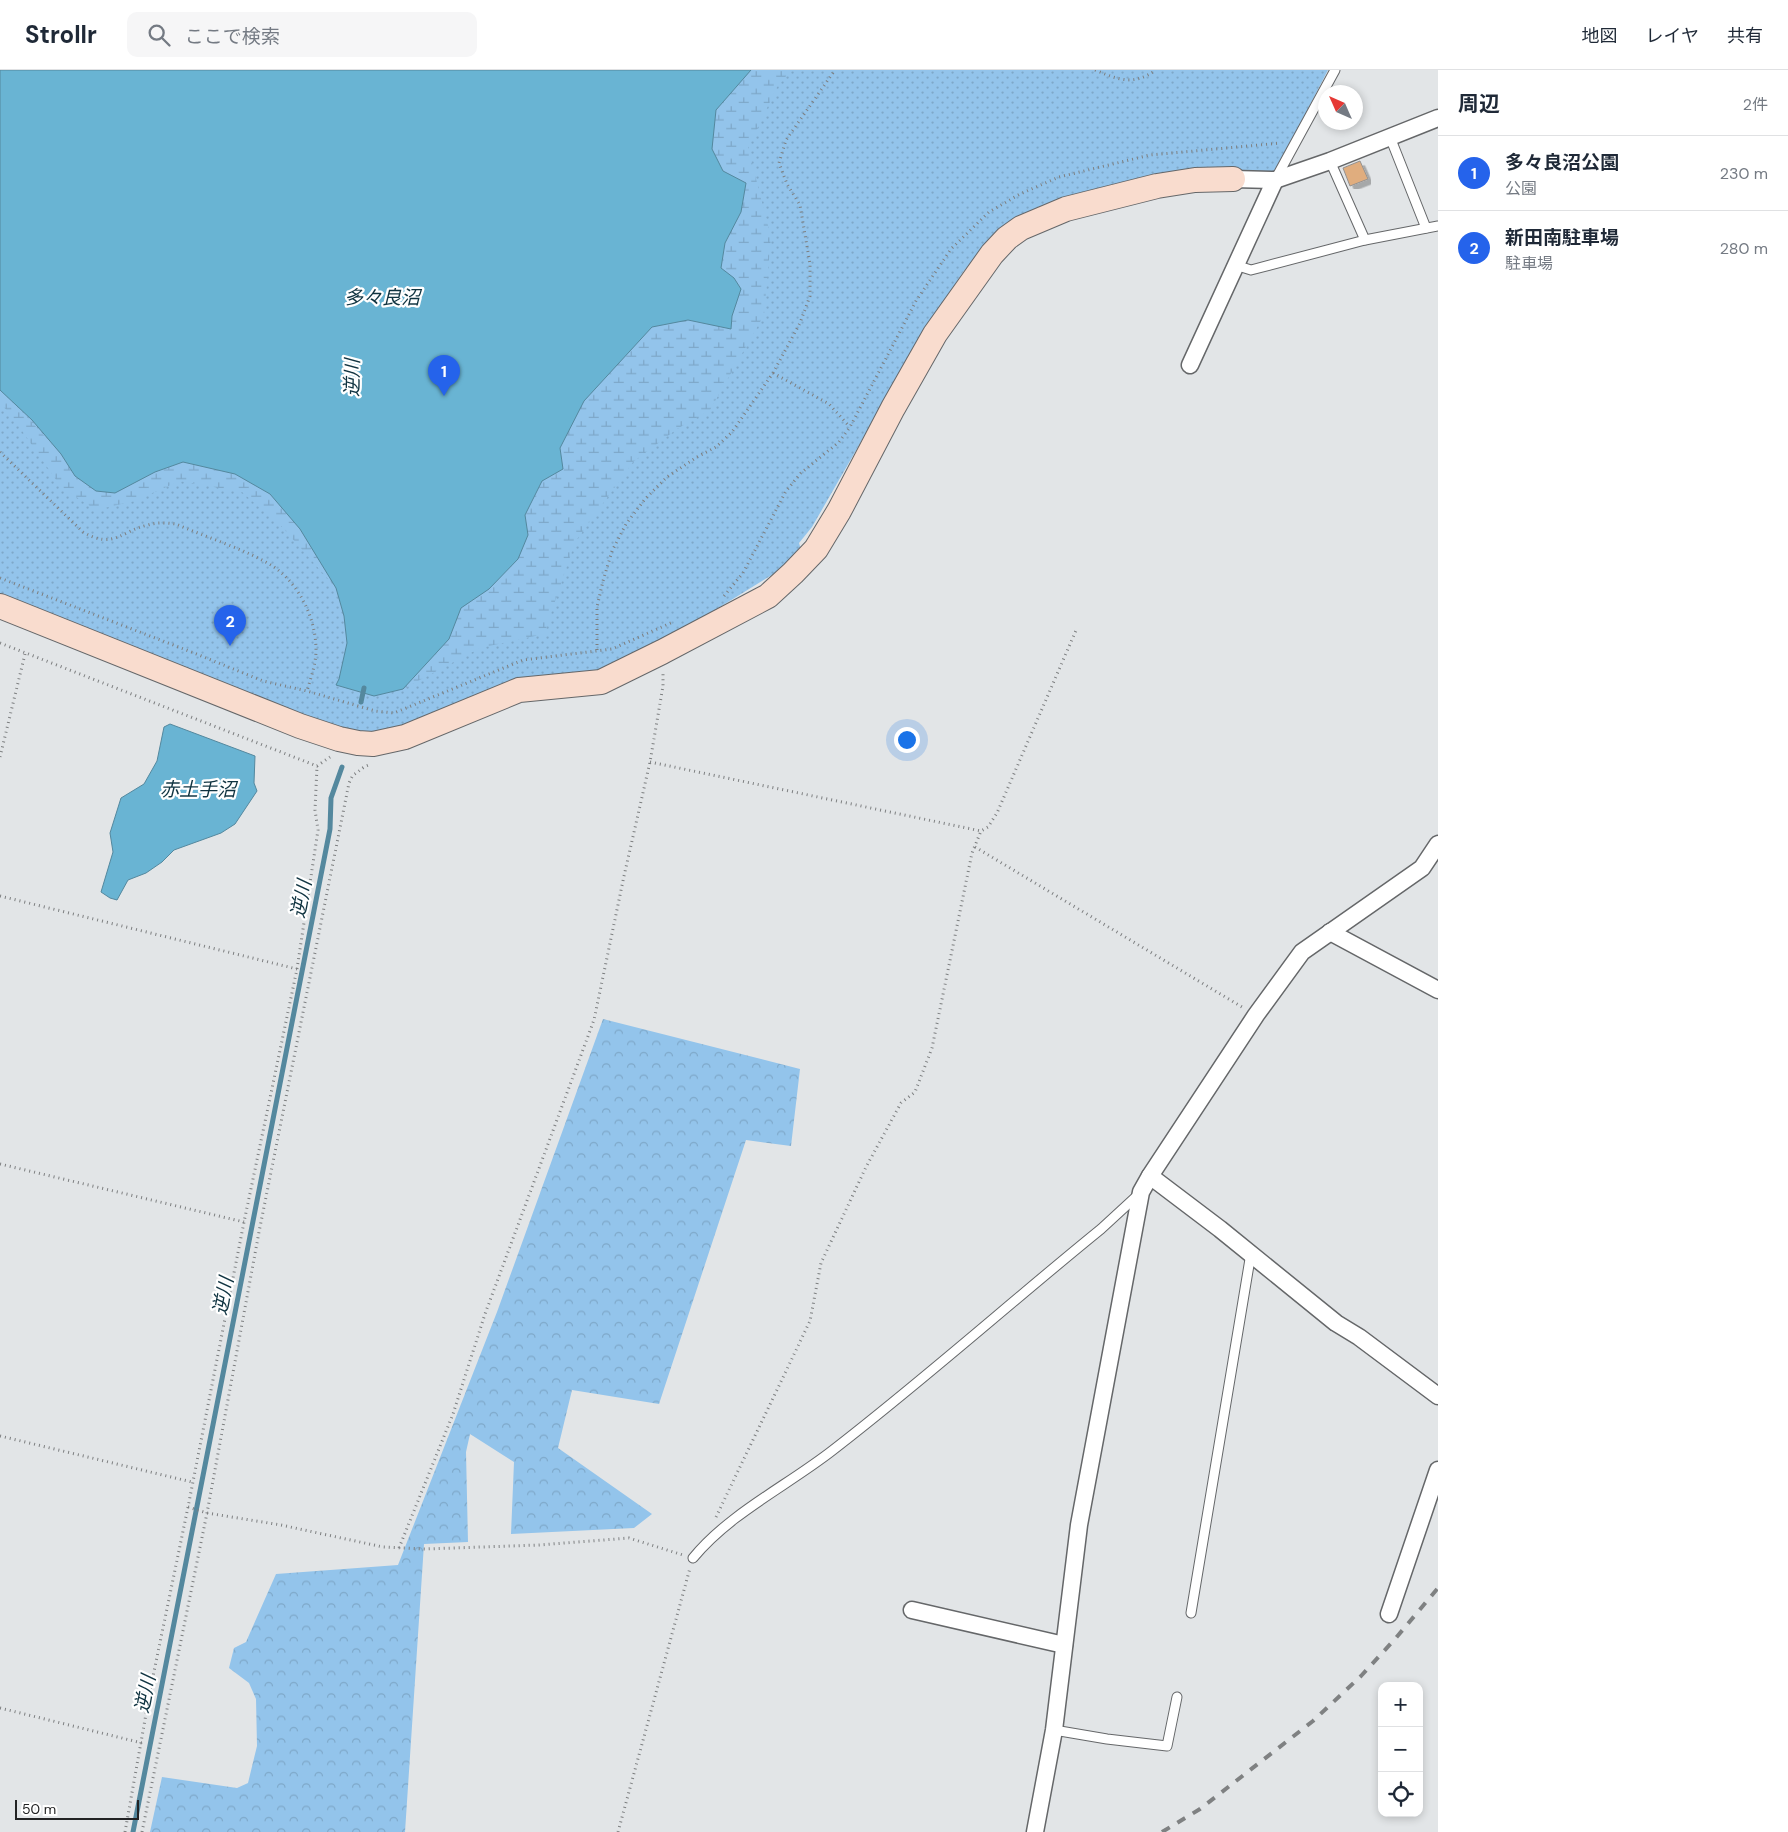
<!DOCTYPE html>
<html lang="ja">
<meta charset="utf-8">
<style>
body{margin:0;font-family:"DM Sans","Noto Sans JP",sans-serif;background:#f6f6f7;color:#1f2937}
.controls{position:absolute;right:15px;bottom:15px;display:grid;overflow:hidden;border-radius:10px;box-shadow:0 2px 8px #0003}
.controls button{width:45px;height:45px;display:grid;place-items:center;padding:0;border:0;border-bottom:1px solid #e0e1e3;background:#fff;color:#1f2937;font:25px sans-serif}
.compass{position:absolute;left:1318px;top:15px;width:45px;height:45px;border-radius:50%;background:#fff;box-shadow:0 2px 8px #0003;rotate:315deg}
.scale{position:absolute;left:15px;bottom:12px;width:124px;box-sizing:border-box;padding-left:5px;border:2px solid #222324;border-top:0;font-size:14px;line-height:18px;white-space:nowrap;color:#222324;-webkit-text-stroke:4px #fff;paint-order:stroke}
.you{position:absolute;left:906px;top:669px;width:18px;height:18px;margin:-12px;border:4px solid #fff;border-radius:50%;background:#1a73e8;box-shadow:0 0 0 8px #1a73e833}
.badge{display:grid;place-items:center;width:32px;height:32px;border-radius:50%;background:#2563eb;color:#fff;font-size:16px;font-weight:700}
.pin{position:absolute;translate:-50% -41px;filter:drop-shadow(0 1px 2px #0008)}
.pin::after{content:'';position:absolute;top:26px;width:18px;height:15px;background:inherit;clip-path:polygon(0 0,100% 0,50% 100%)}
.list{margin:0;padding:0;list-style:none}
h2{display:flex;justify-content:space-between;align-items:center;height:65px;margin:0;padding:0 20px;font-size:21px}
h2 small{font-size:16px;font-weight:400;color:#747a83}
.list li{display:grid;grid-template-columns:32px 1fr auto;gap:15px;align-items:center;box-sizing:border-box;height:75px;padding:0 20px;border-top:1px solid #e0e1e3}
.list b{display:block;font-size:19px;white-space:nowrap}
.list p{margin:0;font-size:16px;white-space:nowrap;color:#747a83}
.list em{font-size:16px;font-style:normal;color:#747a83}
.icon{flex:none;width:28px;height:28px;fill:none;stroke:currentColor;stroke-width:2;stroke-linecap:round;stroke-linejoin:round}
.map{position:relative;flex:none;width:1438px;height:1762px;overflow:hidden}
header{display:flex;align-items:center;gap:30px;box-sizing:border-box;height:70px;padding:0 25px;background:#fff;border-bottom:1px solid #e0e1e3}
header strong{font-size:24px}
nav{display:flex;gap:28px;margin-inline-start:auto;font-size:18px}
.search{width:350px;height:45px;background:#f6f6f7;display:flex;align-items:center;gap:12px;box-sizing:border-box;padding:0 18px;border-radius:10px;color:#747a83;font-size:19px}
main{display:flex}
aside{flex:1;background:#fff}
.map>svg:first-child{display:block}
.grass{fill:url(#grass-dots)}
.forest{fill:url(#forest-crowns)}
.wetland{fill:url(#wetland-marsh)}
.water{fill:#69b4d3;stroke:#54889e}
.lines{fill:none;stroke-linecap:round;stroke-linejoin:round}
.stream{stroke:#54889e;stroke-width:5}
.building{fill:#e0ad7e;stroke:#94918f;filter:url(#shadow)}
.lane-casing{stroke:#656769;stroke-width:11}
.street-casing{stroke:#656769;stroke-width:19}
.secondary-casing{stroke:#656769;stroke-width:26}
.path{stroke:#7d7f80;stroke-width:3;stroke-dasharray:1 4;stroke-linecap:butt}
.lane{stroke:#fff;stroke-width:9}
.street{stroke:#fff;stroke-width:16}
.secondary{stroke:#f9dcce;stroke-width:24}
.rail{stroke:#7f8182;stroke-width:4;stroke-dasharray:9 9;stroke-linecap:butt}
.labels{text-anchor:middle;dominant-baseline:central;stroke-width:4.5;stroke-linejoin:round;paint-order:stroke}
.water-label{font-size:19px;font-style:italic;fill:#0f3340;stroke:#fff}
</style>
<header>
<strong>Strollr</strong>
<div class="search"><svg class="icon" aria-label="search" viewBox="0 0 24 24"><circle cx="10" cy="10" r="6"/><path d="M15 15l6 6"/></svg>ここで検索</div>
<nav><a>地図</a><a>レイヤ</a><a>共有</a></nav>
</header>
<main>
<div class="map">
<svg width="1438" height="1762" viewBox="0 0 1438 1762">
<defs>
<pattern id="grass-dots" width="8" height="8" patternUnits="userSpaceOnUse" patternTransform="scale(1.25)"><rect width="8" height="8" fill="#93c4eb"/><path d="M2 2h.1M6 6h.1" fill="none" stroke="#7ea8c9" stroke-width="1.8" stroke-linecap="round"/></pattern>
<pattern id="forest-crowns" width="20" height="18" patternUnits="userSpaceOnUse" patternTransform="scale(1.25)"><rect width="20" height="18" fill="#93c4eb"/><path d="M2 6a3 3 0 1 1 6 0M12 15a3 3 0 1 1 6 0" fill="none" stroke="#7ea8c9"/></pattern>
<pattern id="wetland-marsh" width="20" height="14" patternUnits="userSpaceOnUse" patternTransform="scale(1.25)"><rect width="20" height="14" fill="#93c4eb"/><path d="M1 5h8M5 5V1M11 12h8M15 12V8" fill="none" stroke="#7ea8c9"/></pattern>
<filter id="shadow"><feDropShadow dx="4.5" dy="4.5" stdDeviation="0" flood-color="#0004"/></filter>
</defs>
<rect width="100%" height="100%" fill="#e2e5e7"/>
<polygon class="grass" points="0,0 1328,0 1281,91 1273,104 1194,102 984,178 963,202 924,262 812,457 799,473 801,480 780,500 694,553 613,599 391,662 365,665 334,658 0,528"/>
<polygon class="forest" points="603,949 800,999 791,1076 746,1070 659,1334 572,1320 558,1378 652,1444 634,1458 511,1464 514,1392 470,1364 466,1382 468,1472 424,1474 405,1762 150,1762 162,1707 237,1718 248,1713 257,1676 256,1629 249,1613 229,1598 234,1578 246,1572 276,1504 398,1495 497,1242"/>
<g class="wetland">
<polygon points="751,0 791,0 777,17 748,78 771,167 764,245 710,340 677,359 633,392 575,472 544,564 480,578 403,619 449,569 461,538 489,519 528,465 525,445 542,411 562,399 560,378 584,331 652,257 688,250 731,259 732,246 741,219 734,208 721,198 725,173 741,142 723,101 712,79 716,40"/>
<path d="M0 320C28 347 54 374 75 406L155 402 183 392 235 404 270 424 300 459 336 518 283 458 242 422 180 411 134 431 96 440 61 417 9 342 0 334Z"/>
</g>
<g class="water">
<polygon points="0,0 751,0 716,40 712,79 723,101 746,113 741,142 725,173 721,198 734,208 741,219 732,246 731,259 688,250 652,257 584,331 560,378 563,399 542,411 525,445 528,465 518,489 489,519 461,538 449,569 403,619 374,626 336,615 339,609 347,573 344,546 336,518 300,459 270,424 235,404 183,392 155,402 115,423 96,421 75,406 61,384 32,350 0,320"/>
<polygon points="170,654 255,686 254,713 257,721 235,754 221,763 174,780 162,792 146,803 128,810 117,830 110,828 101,822 113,782 110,763 121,728 144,714 157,691 164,657"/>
</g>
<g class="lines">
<g class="stream">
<polyline points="361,632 364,618"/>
<polyline points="133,1762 330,759 331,728 342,697"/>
</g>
</g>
<polygon class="building" points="1360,91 1368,109 1350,116 1343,98"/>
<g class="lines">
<g class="lane-casing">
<g id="lane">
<polyline points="1390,67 1426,158"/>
<polyline points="1330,91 1365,170"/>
<polyline points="1275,110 1335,0"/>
<polyline points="1235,195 1251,200 1365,170 1438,156"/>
<path d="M693 1488C730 1443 787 1416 833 1380 925 1309 1011 1232 1101 1159L1139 1124"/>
<polyline points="1191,1543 1251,1183"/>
<polyline points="1054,1660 1107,1669 1167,1676 1177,1627"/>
</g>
</g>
<g class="street-casing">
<g id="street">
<polyline points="1233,109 1275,110 1330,91 1438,48"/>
<polyline points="1190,295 1275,110"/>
<polyline points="1330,862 1438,920"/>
<polyline points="1150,1106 1220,1159 1336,1253 1359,1267 1438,1326"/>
<polyline points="912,1540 1064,1575"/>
<polyline points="1389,1544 1438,1400"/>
<polyline points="1035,1762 1054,1660 1079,1455 1141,1122 1150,1106 1256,945 1302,882 1422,798 1438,774"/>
</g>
</g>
<g class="secondary-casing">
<polyline id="secondary" points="0,536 300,656 339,669 358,673 373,674 405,667 519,620 601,612 662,582 768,526 793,503 816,479 839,441 893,338 935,264 992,184 1007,168 1021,158 1066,139 1157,116 1195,110 1233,109"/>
</g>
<g class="path">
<path d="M1095 0C1119 10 1133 16 1156 0"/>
<polyline points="773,303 829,334 850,357"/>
<path d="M0 382 83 462C114 480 120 461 148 455 157 452 167 453 176 454 205 467 248 480 274 497 300 515 316 549 316 580 316 594 311 607 307 621"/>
<polyline points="0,508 194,583 263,611 307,621 375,641 394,643 523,590 612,579 673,552"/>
<polyline points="724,526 743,503 786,421 801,403 839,372 850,357 916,231 951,179 989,142 1020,124 1059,107 1150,85 1281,73"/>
<polyline points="0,573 317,696 330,687"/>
<polyline points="597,580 597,537 603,511 612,481 626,454 645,429 667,407 697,387 716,377 732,362 773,303 800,253 810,226 810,194 800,135 787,114 779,93 786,70 835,0"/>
<polyline points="0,687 25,584"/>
<polyline points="650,692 981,761"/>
<polyline points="975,777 1242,937"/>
<polyline points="0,826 297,899"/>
<polyline points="0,1094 244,1152"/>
<polyline points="0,1366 192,1412"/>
<polyline points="188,1437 207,1443 281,1455 383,1477 425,1479 539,1475 629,1468 683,1485"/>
<polyline points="716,1447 810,1251 821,1193 866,1097 901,1033 915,1022 932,978 972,783 981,761 988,757 997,743 1077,558"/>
<polyline points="399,1478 453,1344 485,1244 594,950 624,806 650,692 663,616 663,603"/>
<polyline points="0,1638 142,1673"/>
<polyline points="125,1762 151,1616 188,1437 244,1152 297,899 318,760 315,740 317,696"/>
<path d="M142 1762 207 1443 259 1162 349 713 353 705C359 702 362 697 369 695"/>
<polyline points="618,1762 690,1498"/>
</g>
<use href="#lane" class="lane"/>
<use href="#street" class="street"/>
<use href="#secondary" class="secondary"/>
<polyline class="rail" points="1162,1762 1200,1739 1313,1651 1361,1606 1395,1569 1438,1518"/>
</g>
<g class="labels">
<g class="water-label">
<text x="382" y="227">多々良沼</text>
<text transform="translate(352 308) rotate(-89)">逆川</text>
<text x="198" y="719">赤土手沼</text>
<text transform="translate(301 829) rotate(-79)">逆川</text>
<text transform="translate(223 1226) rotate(-79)">逆川</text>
<text transform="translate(145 1624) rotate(-79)">逆川</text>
</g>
</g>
</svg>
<div class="controls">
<button>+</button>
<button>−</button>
<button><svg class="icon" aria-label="locate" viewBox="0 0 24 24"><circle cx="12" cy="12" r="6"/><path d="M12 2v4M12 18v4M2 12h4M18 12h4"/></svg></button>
</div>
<svg class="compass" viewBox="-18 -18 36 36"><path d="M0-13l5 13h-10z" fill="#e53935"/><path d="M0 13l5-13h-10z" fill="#747a83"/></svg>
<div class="scale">50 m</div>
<div class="you"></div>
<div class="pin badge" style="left:444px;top:326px">1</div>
<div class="pin badge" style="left:230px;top:576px">2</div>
</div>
<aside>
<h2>周辺<small>2件</small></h2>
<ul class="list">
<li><span class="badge">1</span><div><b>多々良沼公園</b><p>公園</p></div><em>230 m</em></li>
<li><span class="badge">2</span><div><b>新田南駐車場</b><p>駐車場</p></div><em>280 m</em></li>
</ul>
</aside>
</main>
